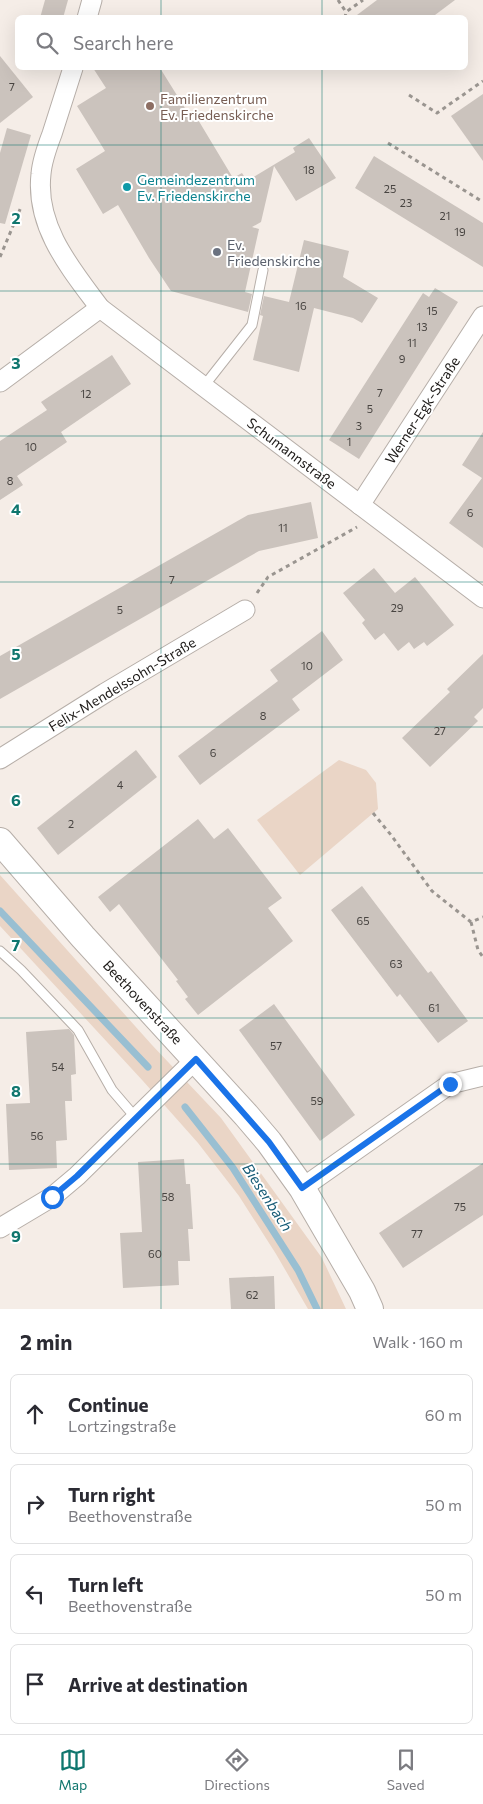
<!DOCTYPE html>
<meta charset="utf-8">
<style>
body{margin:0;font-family:Commissioner,sans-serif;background:#f2f2f3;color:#2b2b33}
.stop{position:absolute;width:15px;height:15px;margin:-11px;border:4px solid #1a73e8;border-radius:50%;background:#fff}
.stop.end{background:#1a73e8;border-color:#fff;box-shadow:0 1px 5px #0008}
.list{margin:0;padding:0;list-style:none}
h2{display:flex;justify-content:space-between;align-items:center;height:65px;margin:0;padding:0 20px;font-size:21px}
h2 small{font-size:16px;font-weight:400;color:#7c7c81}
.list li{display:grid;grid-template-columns:32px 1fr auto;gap:15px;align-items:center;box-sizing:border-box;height:80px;margin:0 10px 10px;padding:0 10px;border:1px solid #e1e1e2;border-radius:8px}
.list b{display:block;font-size:19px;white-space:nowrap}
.list p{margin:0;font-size:16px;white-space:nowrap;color:#7c7c81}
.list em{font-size:16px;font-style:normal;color:#7c7c81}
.icon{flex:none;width:28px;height:28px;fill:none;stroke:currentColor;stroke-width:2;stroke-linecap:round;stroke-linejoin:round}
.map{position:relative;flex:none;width:483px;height:1309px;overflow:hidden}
.search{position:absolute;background:#fff;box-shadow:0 5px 20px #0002;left:15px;right:15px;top:15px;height:55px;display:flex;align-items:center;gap:12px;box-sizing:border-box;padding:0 18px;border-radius:8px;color:#7c7c81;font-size:19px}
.sheet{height:425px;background:#fff}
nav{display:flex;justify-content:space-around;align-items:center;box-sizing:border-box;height:70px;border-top:1px solid #e1e1e2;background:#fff;font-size:14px;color:#7c7c81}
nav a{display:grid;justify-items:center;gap:2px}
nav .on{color:#0f766e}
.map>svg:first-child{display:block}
.green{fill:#ead5c6}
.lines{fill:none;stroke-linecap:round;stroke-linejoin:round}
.stream{stroke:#99bfd2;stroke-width:7}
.building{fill:#cbc3bd}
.lane-casing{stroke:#b6aea8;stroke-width:11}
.street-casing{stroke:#b6aea8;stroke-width:21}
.secondary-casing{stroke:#b6aea8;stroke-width:28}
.path{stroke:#9a9590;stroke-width:3;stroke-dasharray:4 4;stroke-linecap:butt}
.lane{stroke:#fff;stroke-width:9}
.street{stroke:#fff;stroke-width:19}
.secondary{stroke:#fff;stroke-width:26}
.route{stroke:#1a73e8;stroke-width:6}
.grid{fill:none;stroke:#0f766e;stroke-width:1;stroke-opacity:0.55}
.education-dot{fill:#8d6e63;stroke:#fff;stroke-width:2}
.culture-dot{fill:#0f9aa8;stroke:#fff;stroke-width:2}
.worship-dot{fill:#6b7280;stroke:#fff;stroke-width:2}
.labels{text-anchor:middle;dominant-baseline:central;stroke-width:4;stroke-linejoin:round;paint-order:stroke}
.number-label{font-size:11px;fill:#484441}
.education-label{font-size:14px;fill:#785e54;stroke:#fff;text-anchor:start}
.culture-label{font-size:14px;fill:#0d838f;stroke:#fff;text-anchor:start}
.worship-label{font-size:14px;fill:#5b616d;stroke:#fff;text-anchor:start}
.street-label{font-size:14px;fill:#1d1a18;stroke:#fff}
.water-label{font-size:15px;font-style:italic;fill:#185c77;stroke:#fff}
.grid-label{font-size:16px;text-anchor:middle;font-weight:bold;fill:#0f766e;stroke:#fff;stroke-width:4;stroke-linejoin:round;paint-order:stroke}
</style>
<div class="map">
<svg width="483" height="1309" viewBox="0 0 483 1309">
<rect width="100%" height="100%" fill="#f5ede7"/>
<g class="green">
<polygon points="339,760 366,770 376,783 378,809 300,875 257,820"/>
<polygon points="0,875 152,1045 221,1118 322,1258 346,1309 308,1309 276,1254 239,1196 198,1143 143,1081 0,926"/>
</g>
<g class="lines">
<g class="stream">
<polyline points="0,911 148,1067"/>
<polyline points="185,1107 233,1168 298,1270 317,1309"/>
</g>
</g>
<g class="building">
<polygon points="45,0 68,0 63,18 40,18"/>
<polygon points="377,0 455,0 431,18 353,18"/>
<polygon points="0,56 33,97 0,123"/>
<polygon points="93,68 160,68 193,121 197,118 233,178 242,173 247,181 295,152 293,148 309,138 336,178 296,201 274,166 261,222 252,227 259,229 245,292 252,294 248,312 171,291 149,258 118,205 103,214 76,169 105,151 77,106 106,88"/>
<polygon points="483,94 483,161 451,116"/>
<polygon points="7,128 31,135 5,224 0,223 0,153"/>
<polygon points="374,156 483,223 483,267 355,188"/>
<polygon points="304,240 349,251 343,277 378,298 362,323 353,318 314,308 299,372 253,360 263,316 260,315 264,296 289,302"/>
<polygon points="435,288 458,302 359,459 329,440 423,293 429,297"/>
<polygon points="112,355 131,384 61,432 67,442 17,476 23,485 0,500 0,441 47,410 41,402"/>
<polygon points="483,432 483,548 449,523 482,478 462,465"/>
<polygon points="311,502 318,538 259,551 0,699 0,656 248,515"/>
<polygon points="374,568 395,593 415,577 454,625 427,646 424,642 414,649 409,642 398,651 384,633 375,640 362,623 365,620 343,593"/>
<polygon points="322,631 343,660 292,699 300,710 200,785 178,756 278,681 270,670"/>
<polygon points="483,654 483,708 474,717 478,721 430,767 402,738 450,692 447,689"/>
<polygon points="136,750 157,777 58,855 37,828"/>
<polygon points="198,819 214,839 228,828 282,898 268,908 293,941 198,1015 185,999 188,997 176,981 178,980 119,904 110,912 98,897"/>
<polygon points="362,886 428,973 431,971 468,1021 438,1043 400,994 397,997 331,910"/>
<polygon points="274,1004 355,1115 320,1141 239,1030"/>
<polygon points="69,1029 74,1035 76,1074 71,1075 72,1101 65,1101 67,1140 56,1141 57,1168 9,1170 6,1104 30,1103 26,1032"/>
<polygon points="184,1159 186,1184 190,1184 193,1229 188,1229 190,1261 178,1261 179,1285 123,1288 120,1233 142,1232 138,1162"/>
<polygon points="483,1163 483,1215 403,1268 379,1233"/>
<polygon points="274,1276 275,1309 231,1309 229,1278"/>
</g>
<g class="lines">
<g class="lane-casing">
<g id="lane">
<polyline points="204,386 252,325 263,270"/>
<polyline points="0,951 21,970 78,1030 112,1090 136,1118"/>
</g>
</g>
<g class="street-casing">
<g id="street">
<polyline points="87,18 92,0"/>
<path d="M73 68C66 90 59 112 52 134 47 147 42 161 41 174 35 227 71 269 100 308L483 598"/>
<polyline points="0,382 100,308"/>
<polyline points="360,505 483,316"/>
<polyline points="0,759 105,693 245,610"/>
<polyline points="302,1188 450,1084 483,1076"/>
<polyline points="0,1228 52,1197 77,1176 196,1059"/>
</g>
</g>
<g class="secondary-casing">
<polyline id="secondary" points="0,841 83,937 246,1115 269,1142 302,1188 362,1291 370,1309"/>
</g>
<g class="path">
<polyline points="338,0 346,12"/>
<polyline points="345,18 346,12 363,0"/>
<polyline points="409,95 437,113 483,81"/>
<polyline points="388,143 483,202"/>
<polyline points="0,257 21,207"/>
<polyline points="257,593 268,577 357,527"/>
<polyline points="373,813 391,835 432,891 471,922 483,917"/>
<polyline points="471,922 478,950 483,957"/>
</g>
<use href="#lane" class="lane"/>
<use href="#street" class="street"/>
<use href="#secondary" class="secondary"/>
</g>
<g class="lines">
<polyline class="route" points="52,1197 77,1176 196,1059 269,1142 302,1188 450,1084"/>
</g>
<path class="grid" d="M161 0V18M322 0V18M161 68V1309M322 68V1309M0 145H483M0 291H483M0 436H483M0 582H483M0 727H483M0 873H483M0 1018H483M0 1164H483"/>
<circle class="education-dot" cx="150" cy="106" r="5"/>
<circle class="culture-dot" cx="127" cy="187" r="5"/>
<circle class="worship-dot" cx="217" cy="252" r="5"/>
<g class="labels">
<g class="number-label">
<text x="12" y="86">7</text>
<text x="309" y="169">18</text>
<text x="390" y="188">25</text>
<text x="406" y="202">23</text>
<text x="445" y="215">21</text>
<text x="460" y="231">19</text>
<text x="301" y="305">16</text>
<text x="432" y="310">15</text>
<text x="422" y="326">13</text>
<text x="412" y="342">11</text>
<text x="402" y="358">9</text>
<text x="380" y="392">7</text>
<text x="86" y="393">12</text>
<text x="370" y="408">5</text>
<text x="359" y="425">3</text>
<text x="349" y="441">1</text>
<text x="31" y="446">10</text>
<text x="10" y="480">8</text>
<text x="470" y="512">6</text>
<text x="283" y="527">11</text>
<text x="172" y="579">7</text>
<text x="397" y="607">29</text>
<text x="120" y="609">5</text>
<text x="307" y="665">10</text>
<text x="263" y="715">8</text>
<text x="440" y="730">27</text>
<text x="213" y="752">6</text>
<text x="120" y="784">4</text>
<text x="71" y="823">2</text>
<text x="363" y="920">65</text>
<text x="396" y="963">63</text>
<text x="434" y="1007">61</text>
<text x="276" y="1045">57</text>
<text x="58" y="1066">54</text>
<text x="317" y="1100">59</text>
<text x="37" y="1135">56</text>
<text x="168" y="1196">58</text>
<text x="460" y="1206">75</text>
<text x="417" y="1233">77</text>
<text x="155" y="1253">60</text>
<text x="252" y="1294">62</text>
</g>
<g class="education-label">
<text x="160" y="98">Familienzentrum<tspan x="160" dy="16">Ev. Friedenskirche</tspan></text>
</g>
<g class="culture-label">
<text x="137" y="179">Gemeindezentrum<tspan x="137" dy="16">Ev. Friedenskirche</tspan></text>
</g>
<g class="worship-label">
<text x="227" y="244">Ev.<tspan x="227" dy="16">Friedenskirche</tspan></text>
</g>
<g class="street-label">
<text transform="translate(422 410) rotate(-57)">Werner-Egk-Straße</text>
<text transform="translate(292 453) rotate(37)">Schumannstraße</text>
<text transform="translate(122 684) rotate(-31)">Felix-Mendelssohn-Straße</text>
<text transform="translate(143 1002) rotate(47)">Beethovenstraße</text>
</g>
<g class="water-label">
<text transform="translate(268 1197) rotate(57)">Biesenbach</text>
</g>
</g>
<g class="grid-label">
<text x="16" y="224">2</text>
<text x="16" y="369">3</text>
<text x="16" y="515">4</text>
<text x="16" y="660">5</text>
<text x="16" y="806">6</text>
<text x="16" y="951">7</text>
<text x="16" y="1097">8</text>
<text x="16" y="1242">9</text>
</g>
</svg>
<div class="stop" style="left:52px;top:1197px"></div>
<div class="stop end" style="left:450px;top:1084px"></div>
<div class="search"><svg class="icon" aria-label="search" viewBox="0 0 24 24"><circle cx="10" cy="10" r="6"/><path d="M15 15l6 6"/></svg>Search here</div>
</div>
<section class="sheet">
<h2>2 min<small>Walk · 160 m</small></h2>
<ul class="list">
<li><svg class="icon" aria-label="ahead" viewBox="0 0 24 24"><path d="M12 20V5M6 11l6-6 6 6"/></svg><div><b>Continue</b><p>Lortzingstraße</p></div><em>60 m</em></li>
<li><svg class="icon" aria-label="right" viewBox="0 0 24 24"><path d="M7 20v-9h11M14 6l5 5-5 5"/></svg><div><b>Turn right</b><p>Beethovenstraße</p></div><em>50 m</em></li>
<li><svg class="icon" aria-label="left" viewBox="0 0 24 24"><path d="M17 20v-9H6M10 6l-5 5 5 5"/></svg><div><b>Turn left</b><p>Beethovenstraße</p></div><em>50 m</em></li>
<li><svg class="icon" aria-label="arrive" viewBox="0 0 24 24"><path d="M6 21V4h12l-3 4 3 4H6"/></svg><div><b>Arrive at destination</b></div></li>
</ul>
</section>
<nav>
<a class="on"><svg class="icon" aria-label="map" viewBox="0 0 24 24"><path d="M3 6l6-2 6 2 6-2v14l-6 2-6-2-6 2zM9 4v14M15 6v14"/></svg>Map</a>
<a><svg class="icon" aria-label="directions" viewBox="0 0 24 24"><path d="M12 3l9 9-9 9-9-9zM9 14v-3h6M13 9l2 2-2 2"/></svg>Directions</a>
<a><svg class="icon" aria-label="saved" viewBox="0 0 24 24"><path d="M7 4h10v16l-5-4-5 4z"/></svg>Saved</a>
</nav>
